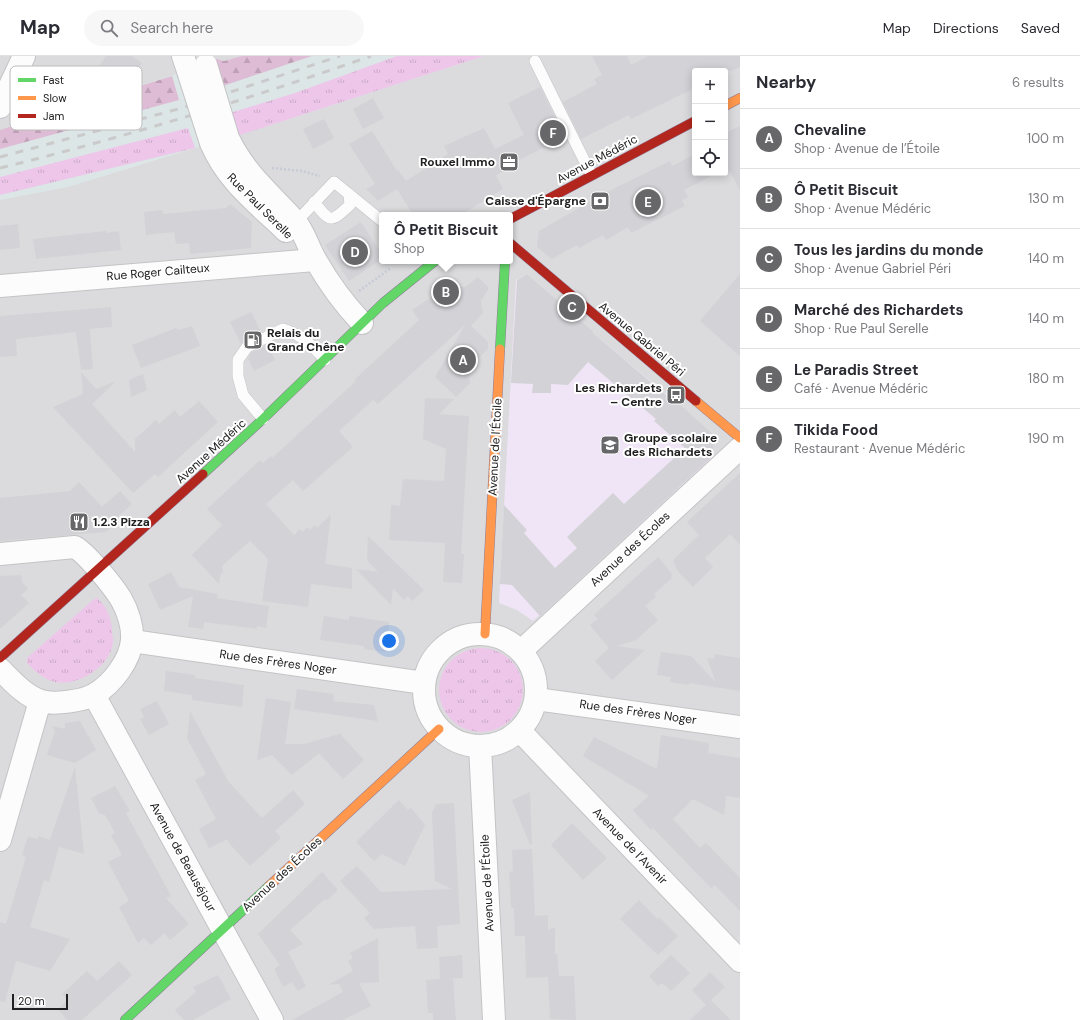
<!DOCTYPE html>
<meta charset="utf-8">
<style>
body{margin:0;font-family:"DM Sans",sans-serif;background:#f7f7f7;color:#2b2b33}
.controls{position:absolute;right:12px;top:12px;display:grid;overflow:hidden;border-radius:4px;box-shadow:0 2px 10px #0003}
.controls button{width:36px;height:36px;display:grid;place-items:center;padding:0;border:0;border-bottom:1px solid #e1e1e2;background:#fff;color:#2b2b33;font:20px sans-serif}
.scale{position:absolute;left:12px;bottom:10px;width:56px;box-sizing:border-box;padding-left:4px;border:2px solid #202020;border-top:0;font-size:11px;line-height:14px;white-space:nowrap;color:#202020;-webkit-text-stroke:3px #fff;paint-order:stroke}
.you{position:absolute;left:389px;top:585px;width:14px;height:14px;margin:-10px;border:3px solid #fff;border-radius:50%;background:#1a73e8;box-shadow:0 0 0 6px #1a73e833}
.badge{display:grid;place-items:center;width:26px;height:26px;border-radius:50%;background:#676668;color:#fff;font-size:13px;font-weight:700}
.pin{position:absolute;translate:-50% -50%;border:2px solid #fff;box-shadow:0 1px 4px #0006}
.popup{position:absolute;left:379px;top:156px;width:134px;height:52px;box-sizing:border-box;display:grid;place-content:center;border-radius:4px;background:#fff;filter:drop-shadow(0 1px 3px #0005);font-size:13px;white-space:nowrap;color:#7c7c81}
.popup b{font-size:15px;color:#2b2b33}
.popup::after{content:'';position:absolute;left:50%;top:100%;margin-left:-8px;border:8px solid transparent;border-top-color:#fff}
.list{margin:0;padding:0;list-style:none}
h2{display:flex;justify-content:space-between;align-items:center;height:52px;margin:0;padding:0 16px;font-size:17px}
h2 small{font-size:13px;font-weight:400;color:#7c7c81}
.list li{display:grid;grid-template-columns:26px 1fr auto;gap:12px;align-items:center;box-sizing:border-box;height:60px;padding:0 16px;border-top:1px solid #e1e1e2}
.list b{display:block;font-size:15px;white-space:nowrap}
.list p{margin:0;font-size:13px;white-space:nowrap;color:#7c7c81}
.list em{font-size:13px;font-style:normal;color:#7c7c81}
.icon{flex:none;width:22px;height:22px;fill:none;stroke:currentColor;stroke-width:2;stroke-linecap:round;stroke-linejoin:round}
.map{position:relative;flex:none;width:740px;height:964px;overflow:hidden}
header{display:flex;align-items:center;gap:24px;box-sizing:border-box;height:56px;padding:0 20px;background:#fff;border-bottom:1px solid #e1e1e2}
header strong{font-size:19px}
nav{display:flex;gap:22px;margin-inline-start:auto;font-size:14px}
.search{width:280px;height:36px;background:#f7f7f7;display:flex;align-items:center;gap:10px;box-sizing:border-box;padding:0 14px;border-radius:22px;color:#7c7c81;font-size:15px}
main{display:flex}
aside{flex:1;background:#fff}
.map>svg:first-child{display:block}
.residential{fill:#dbdbdd;fill-rule:evenodd}
.industrial{fill:#dce6e6}
.education{fill:#f0e5f7}
.grass{fill:url(#grass-tufts)}
.forest{fill:url(#forest-firs)}
.building{fill:#d3d2d7}
.lines{fill:none;stroke-linecap:round;stroke-linejoin:round}
.lane-casing{stroke:#c4c3c5;stroke-width:12}
.street-casing{stroke:#c4c3c5;stroke-width:24}
.fast-casing{stroke:#917f9a;stroke-width:10}
.slow-casing{stroke:#917f9a;stroke-width:10}
.jam-casing{stroke:#917f9a;stroke-width:10}
.path{stroke:#c7cbd8;stroke-width:2.5;stroke-dasharray:2 2;stroke-linecap:butt}
.lane{stroke:#fcfcfc;stroke-width:11}
.street{stroke:#fcfcfc;stroke-width:22}
.fast{stroke:#63d668;stroke-width:9}
.slow{stroke:#ff974d;stroke-width:9}
.jam{stroke:#b3261e;stroke-width:9}
.rail{stroke:#cbcacb;stroke-width:3;stroke-dasharray:8 8;stroke-linecap:butt}
.street-bridge-casing{stroke:#c4c3c5;stroke-width:24;stroke-linecap:butt}
.street-bridge{stroke:#fcfcfc;stroke-width:22}
.labels{text-anchor:middle;dominant-baseline:central;stroke-width:4;stroke-linejoin:round;paint-order:stroke}
.street-label{font-size:12px;fill:#202020;stroke:#fff}
.poi-label{font-size:12px;font-weight:bold;fill:#202020;stroke:#fff;text-anchor:end}
.key{fill:#fff;stroke:#bcbcbc;stroke-width:1}
.key-label{font-size:11px;fill:#202020}
</style>
<header>
<strong>Map</strong>
<div class="search"><svg class="icon" aria-label="search" viewBox="0 0 24 24"><circle cx="10" cy="10" r="6"/><path d="M15 15l6 6"/></svg>Search here</div>
<nav><a>Map</a><a>Directions</a><a>Saved</a></nav>
</header>
<main>
<div class="map">
<svg width="740" height="964" viewBox="0 0 740 964">
<defs>
<pattern id="grass-tufts" width="24" height="20" patternUnits="userSpaceOnUse"><rect width="24" height="20" fill="#edc6ea"/><path d="M3 7l-1-3M5 7V3M7 7l1-3M15 17l-1-3M17 17v-4M19 17l1-3" fill="none" stroke="#cbaac8"/></pattern>
<pattern id="forest-firs" width="22" height="20" patternUnits="userSpaceOnUse"><rect width="22" height="20" fill="#debcd5"/><path d="M5 1l3.5 6h-7zM16 11l3.5 6h-7z" fill="#bea1b7"/></pattern>
</defs>
<rect width="100%" height="100%" fill="#eae9ee"/>
<path class="residential" d="M0 0H740V964H0ZM695 15H725V117H695ZM382 159H510V205H382Z"/>
<polygon class="industrial" points="242,0 484,0 290,63 68,131 0,144 0,75 179,17"/>
<polygon class="education" points="527,218 594,276 593,277 672,343 673,342 713,378 713,401 533,565 517,554 499,547 516,224"/>
<g class="grass">
<polygon points="397,0 484,0 234,81 227,58 295,37"/>
<polygon points="188,72 195,92 0,139 0,121"/>
<path d="M97 542C107 550 111 562 112 574 112 578 113 582 113 586 111 610 78 631 55 626 44 623 35 616 27 607V602L93 544Z"/>
<circle cx="481" cy="634" r="42"/>
</g>
<g class="forest">
<polygon points="242,0 312,0 217,32 213,2 224,5"/>
<polygon points="172,20 179,44 0,93 0,74"/>
</g>
<g class="building">
<polygon points="106,0 132,0 142,7 137,15 139,25 116,31 114,21 99,10"/>
<polygon points="592,0 627,0 631,9 648,0 740,0 740,11 731,15 695,15 695,32 631,63 629,59 581,83 563,46 597,28 594,23 602,19"/>
<polygon points="540,31 565,81 517,105 519,108 496,119 503,133 461,159 413,159 397,133 378,145 366,133 375,128 349,88 372,75 397,115 398,114 406,125 448,98 444,90 484,72 495,93 524,79 508,47"/>
<polygon points="373,42 384,62 363,73 353,53"/>
<polygon points="324,63 334,82 313,93 303,73"/>
<polygon points="740,70 740,135 730,115 725,118 725,77"/>
<polygon points="695,98 695,117 717,117 684,134 688,141 682,144 685,150 631,177 628,171 606,184 603,179 579,192 577,189 552,203 537,191 539,175 607,136 670,105 672,110"/>
<polygon points="230,148 252,166 251,192 190,198 189,187 176,188 174,176 146,179 144,156 162,154 163,158 226,152"/>
<polygon points="361,166 382,199 382,203 349,225 325,189"/>
<polygon points="18,168 20,192 0,194 0,170"/>
<polygon points="106,175 106,177 119,175 121,194 36,203 33,183"/>
<polygon points="527,218 594,276 593,277 672,344 673,342 713,378 713,400 540,560 512,529 500,528 504,449 527,474 524,477 555,512 577,492 567,481 613,437 624,448 685,392 654,365 656,363 588,306 568,329 551,328 551,337 532,337 533,328 511,327 517,224"/>
<polygon points="740,218 740,300 700,265"/>
<polygon points="478,221 489,232 481,245 483,257 471,270 488,286 488,293 468,312 470,327 456,341 435,321 465,269 378,348 373,344 339,375 353,391 303,435 293,424 266,448 294,479 300,473 302,476 308,471 310,474 315,469 317,472 331,458 325,508 352,512 352,533 311,528 308,551 262,545 268,503 250,485 222,510 223,516 221,517 219,528 192,499 222,469 207,453 260,404 263,407 271,400 272,402 356,325 354,324 419,264 412,254 449,230 465,231"/>
<polygon points="111,251 112,271 90,273 93,313 81,314 76,276 16,283 17,300 0,301 0,260"/>
<polygon points="251,256 261,276 241,288 230,266"/>
<polygon points="192,270 200,290 141,312 132,289 176,272 178,274"/>
<polygon points="267,289 275,304 254,315 248,302 252,296"/>
<polygon points="81,316 96,333 114,326 114,327 92,348 135,396 135,383 156,364 159,368 175,354 180,361 199,345 218,366 158,421 155,418 133,437 53,351 83,338"/>
<polygon points="143,318 147,334 131,341 129,324"/>
<polygon points="425,342 454,343 439,358 469,360 461,498 464,498 462,527 443,526 445,487 389,484 391,449 400,450 403,423 444,425 446,393 423,383"/>
<polygon points="740,417 740,489 730,478 705,502 713,511 693,531 677,514 673,504 699,479 687,466"/>
<polygon points="79,426 102,451 120,435 132,448 114,464 116,467 106,476 0,485 0,442 70,435"/>
<polygon points="368,480 424,534 412,545 408,540 404,544 393,532 391,549 356,513 378,516 367,504"/>
<polygon points="658,501 672,518 671,523 654,538 656,541 645,550 658,564 636,584 617,590 645,594 612,624 595,605 609,592 590,569 598,563 594,559"/>
<polygon points="171,516 179,531 218,538 217,542 269,550 266,572 257,570 257,573 204,566 203,573 188,571 193,540 160,554 148,528"/>
<polygon points="21,519 22,526 28,533 21,539 29,547 0,573 0,520"/>
<polygon points="324,560 349,564 349,560 389,566 388,577 391,578 388,592 386,592 385,596 364,593 364,590 320,584"/>
<polygon points="661,596 691,600 716,627 707,602 714,603 714,598 740,602 740,635 689,627 689,629 670,626 671,621 657,619"/>
<polygon points="166,615 195,619 195,622 244,629 242,651 192,644 192,639 164,635"/>
<polygon points="297,633 334,638 333,645 374,649 378,665 294,653"/>
<polygon points="266,642 291,646 285,688 304,688 343,677 341,679 364,704 343,723 319,697 292,719 272,699 257,704"/>
<polygon points="157,645 169,668 149,679 140,663 144,661 140,653"/>
<polygon points="190,655 228,725 262,762 293,734 305,748 275,775 281,782 250,810 228,786 228,783 209,792 199,773 216,763 195,724 206,718 187,682"/>
<polygon points="80,665 88,680 91,681 89,681 96,694 75,707 47,699 55,675 52,670 65,673 65,667"/>
<polygon points="661,679 709,687 708,697 740,702 740,742 726,740 724,759 693,743 673,763 700,792 706,787 740,822 740,855 715,829 711,832 653,772 651,774 633,754 649,740 583,700 594,681 657,713"/>
<polygon points="75,711 84,798 59,791 49,826 44,824 30,871 70,883 50,915 16,905 5,946 0,945 0,866 6,868 26,801 22,799 28,781 38,783 39,780 50,784"/>
<polygon points="115,730 130,755 126,757 171,840 166,842 189,868 170,884 164,877 151,889 144,882 138,887 119,851 129,845 108,806 122,799 111,779 115,777 105,759 99,757 91,742"/>
<polygon points="530,736 532,788 530,789 512,744"/>
<polygon points="399,744 408,754 411,752 425,769 405,810 382,798 374,805 356,786"/>
<polygon points="454,747 460,868 437,870 438,892 417,893 415,870 374,873 364,862 370,857 340,825 357,810 381,836 452,833 435,825 432,757 436,748"/>
<polygon points="572,767 607,802 583,824 551,789"/>
<polygon points="532,793 535,860 548,859 548,874 555,871 555,898 557,898 559,920 574,920 576,964 550,963 548,921 526,922 525,880 515,880 514,852 511,852 509,816 513,815 512,794"/>
<polygon points="322,816 338,834 327,844 325,843 290,874 303,888 288,896 306,930 298,935 292,926 283,931 274,913 280,909 258,878"/>
<polygon points="639,844 657,863 659,861 678,880 658,899 620,863"/>
<polygon points="378,882 379,926 359,927 371,950 343,964 292,964 343,936 339,928 328,929 353,915 348,905 353,902 350,897"/>
<polygon points="462,899 463,922 440,923 453,923 456,964 433,964 433,957 428,957 426,924 440,923 439,901"/>
<polygon points="671,899 690,917 671,935 662,927 658,930 649,920"/>
<polygon points="119,905 132,919 82,964 67,964 58,953 68,944 62,938 87,915 97,925"/>
<polygon points="710,916 725,931 711,944 731,964 690,964 706,949 692,934"/>
<polygon points="218,919 231,943 193,964 184,964 175,954 196,936 193,931"/>
</g>
<g class="lines">
<g class="lane-casing">
<g id="lane">
<polyline points="535,5 591,118"/>
<path d="M314 146C331 167 330 167 350 149L349 138"/>
<polyline points="296,166 334,126 382,165"/>
<path d="M263 363 243 339 238 320V304L247 291 283 273C302 279 312 289 325 304"/>
</g>
</g>
<g class="street-casing">
<g id="street">
<polyline points="183,0 188,15"/>
<polyline points="0,51 24,0"/>
<path d="M228 82C246 119 269 136 295 165 304 175 308 191 315 203 328 226 344 248 362 267"/>
<path d="M211 87C227 125 257 147 286 175"/>
<polyline points="0,230 315,204"/>
<path d="M0 498 75 491C88 499 113 530 121 543 128 555 133 571 132 584 130 605 112 628 95 638 84 645 53 649 41 645 25 640 11 624 0 613"/>
<circle cx="480" cy="634" r="56"/>
<polyline points="132,585 424,627"/>
<polyline points="521,595 740,392"/>
<polyline points="94,639 272,964"/>
<polyline points="536,643 740,671"/>
<polyline points="520,675 740,905"/>
<polyline points="480,690 494,964"/>
<polyline points="0,784 40,645"/>
</g>
</g>
<g class="fast-casing">
<g id="fast">
<polyline points="500,293 505,205"/>
<polyline points="203,418 263,363 383,247 435,205"/>
<polyline points="125,964 269,830"/>
</g>
</g>
<g class="slow-casing">
<g id="slow">
<polyline points="725,50 740,42"/>
<polyline points="696,345 740,382"/>
<polyline points="485,578 500,293"/>
<polyline points="269,830 439,673"/>
</g>
</g>
<g class="jam-casing">
<g id="jam">
<polyline points="510,163 695,65"/>
<polyline points="510,187 696,345"/>
<polyline points="0,602 203,418"/>
</g>
</g>
<g class="path">
<polyline points="272,112 302,115 320,120"/>
<polyline points="359,235 391,212"/>
</g>
<use href="#lane" class="lane"/>
<use href="#street" class="street"/>
<use href="#fast" class="fast"/>
<use href="#slow" class="slow"/>
<use href="#jam" class="jam"/>
<g class="rail">
<polyline points="0,101 182,52 340,0"/>
<path d="M0 112C126 81 249 43 371 0"/>
</g>
<g class="street-bridge-casing">
<g id="street-bridge">
<polyline points="206,9 228,82"/>
<polyline points="188,15 211,87"/>
</g>
</g>
<use href="#street-bridge" class="street-bridge"/>
</g>
<defs>
<g id="office-square" transform="scale(1)"><rect x="-9" y="-9" width="18" height="18" rx="4" fill="#676668" stroke="#fff"/><path d="M-6-3h4V-5.5h4V-3h4V5H-6ZM-1-4.5V-3h2v-1.5ZM-6 0V1H6V0Z" fill="#fff"/></g>
<g id="bank-square" transform="scale(1)"><rect x="-9" y="-9" width="18" height="18" rx="4" fill="#676668" stroke="#fff"/><path d="M-6-4H6V4H-6ZM0-2.3a2.3 2.3 0 1 0 0 4.6a2.3 2.3 0 1 0 0-4.6Z" fill="#fff"/></g>
<g id="fuel-square" transform="scale(1)"><rect x="-9" y="-9" width="18" height="18" rx="4" fill="#676668" stroke="#fff"/><path d="M-5.5-6h7V0h2V4h1.3V-2.5L3-4.5l.8-.8L6-3V5H2.5V1h-1V6h-7ZM-4.2-4.7v3.2H.2V-4.7Z" fill="#fff"/></g>
<g id="bus-square" transform="scale(1)"><rect x="-9" y="-9" width="18" height="18" rx="4" fill="#676668" stroke="#fff"/><path d="M-5-6H5V4H4V6H2V4H-2V6H-4V4H-5ZM-3.5-4V0h7V-4ZM-3.5 1.2v1.5H-2V1.2ZM2 1.2v1.5H3.5V1.2Z" fill="#fff"/></g>
<g id="school-square" transform="scale(1)"><rect x="-9" y="-9" width="18" height="18" rx="4" fill="#676668" stroke="#fff"/><path d="M0-5L7-2L0 1L-7-2ZM-4 1L0 2.5L4 1V4Q0 6-4 4Z" fill="#fff"/></g>
<g id="restaurant-square" transform="scale(1)"><rect x="-9" y="-9" width="18" height="18" rx="4" fill="#676668" stroke="#fff"/><path d="M-5-6h1v4h1v-4h1v4h1v-4h1v5L-1.5 .5V6h-2V.5L-5-1ZM5-6V6H3V1.5H1.5Q1.5-4 5-6Z" fill="#fff"/></g>
</defs>
<g fill-rule="evenodd">
<use href="#office-square" x="509" y="106"/>
<use href="#bank-square" x="600" y="145"/>
<use href="#fuel-square" x="253" y="284"/>
<use href="#bus-square" x="676" y="339"/>
<use href="#school-square" x="610" y="389"/>
<use href="#restaurant-square" x="79" y="466"/>
</g>
<g class="labels">
<g class="street-label">
<text transform="translate(597 103) rotate(-28)">Avenue Médéric</text>
<text transform="translate(260 150) rotate(45)">Rue Paul Serelle</text>
<text transform="translate(158 216) rotate(-5)">Rue Roger Cailteux</text>
<text transform="translate(642 283) rotate(40)">Avenue Gabriel Péri</text>
<text transform="translate(495 391) rotate(-87)">Avenue de l’Étoile</text>
<text transform="translate(211 395) rotate(-42)">Avenue Médéric</text>
<text transform="translate(630 493) rotate(-43)">Avenue des Écoles</text>
<text transform="translate(278 606) rotate(8)">Rue des Frères Noger</text>
<text transform="translate(638 656) rotate(8)">Rue des Frères Noger</text>
<text transform="translate(630 790) rotate(46)">Avenue de l’Avenir</text>
<text transform="translate(183 801) rotate(61)">Avenue de Beauséjour</text>
<text transform="translate(282 818) rotate(-43)">Avenue des Écoles</text>
<text transform="translate(487 827) rotate(-93)">Avenue de l’Étoile</text>
</g>
<g class="poi-label">
<text x="495" y="106">Rouxel Immo</text>
<text x="586" y="145">Caisse d'Épargne</text>
<text x="267" y="277" text-anchor="start">Relais du<tspan x="267" dy="14">Grand Chêne</tspan></text>
<text x="662" y="332">Les Richardets<tspan x="662" dy="14">– Centre</tspan></text>
<text x="624" y="382" text-anchor="start">Groupe scolaire<tspan x="624" dy="14">des Richardets</tspan></text>
<text x="93" y="466" text-anchor="start">1.2.3 Pizza</text>
</g>
</g>
<rect x="10" y="10" width="132" height="64" rx="6" class="key"/>
<rect x="18" y="22" width="18" height="4" fill="#63d668"/>
<rect x="18" y="40" width="18" height="4" fill="#ff974d"/>
<rect x="18" y="58" width="18" height="4" fill="#b3261e"/>
<g class="key-label">
<text x="43" y="28">Fast</text>
<text x="43" y="46">Slow</text>
<text x="43" y="64">Jam</text>
</g>
</svg>
<div class="controls">
<button>+</button>
<button>−</button>
<button><svg class="icon" aria-label="locate" viewBox="0 0 24 24"><circle cx="12" cy="12" r="6"/><path d="M12 2v4M12 18v4M2 12h4M18 12h4"/></svg></button>
</div>
<div class="scale">20 m</div>
<div class="you"></div>
<div class="pin badge" style="left:463px;top:304px">A</div>
<div class="pin badge" style="left:446px;top:236px">B</div>
<div class="popup"><b>Ô Petit Biscuit</b>Shop</div>
<div class="pin badge" style="left:572px;top:251px">C</div>
<div class="pin badge" style="left:355px;top:196px">D</div>
<div class="pin badge" style="left:648px;top:146px">E</div>
<div class="pin badge" style="left:553px;top:77px">F</div>
</div>
<aside>
<h2>Nearby<small>6 results</small></h2>
<ul class="list">
<li><span class="badge">A</span><div><b>Chevaline</b><p>Shop · Avenue de l’Étoile</p></div><em>100 m</em></li>
<li><span class="badge">B</span><div><b>Ô Petit Biscuit</b><p>Shop · Avenue Médéric</p></div><em>130 m</em></li>
<li><span class="badge">C</span><div><b>Tous les jardins du monde</b><p>Shop · Avenue Gabriel Péri</p></div><em>140 m</em></li>
<li><span class="badge">D</span><div><b>Marché des Richardets</b><p>Shop · Rue Paul Serelle</p></div><em>140 m</em></li>
<li><span class="badge">E</span><div><b>Le Paradis Street</b><p>Café · Avenue Médéric</p></div><em>180 m</em></li>
<li><span class="badge">F</span><div><b>Tikida Food</b><p>Restaurant · Avenue Médéric</p></div><em>190 m</em></li>
</ul>
</aside>
</main>
